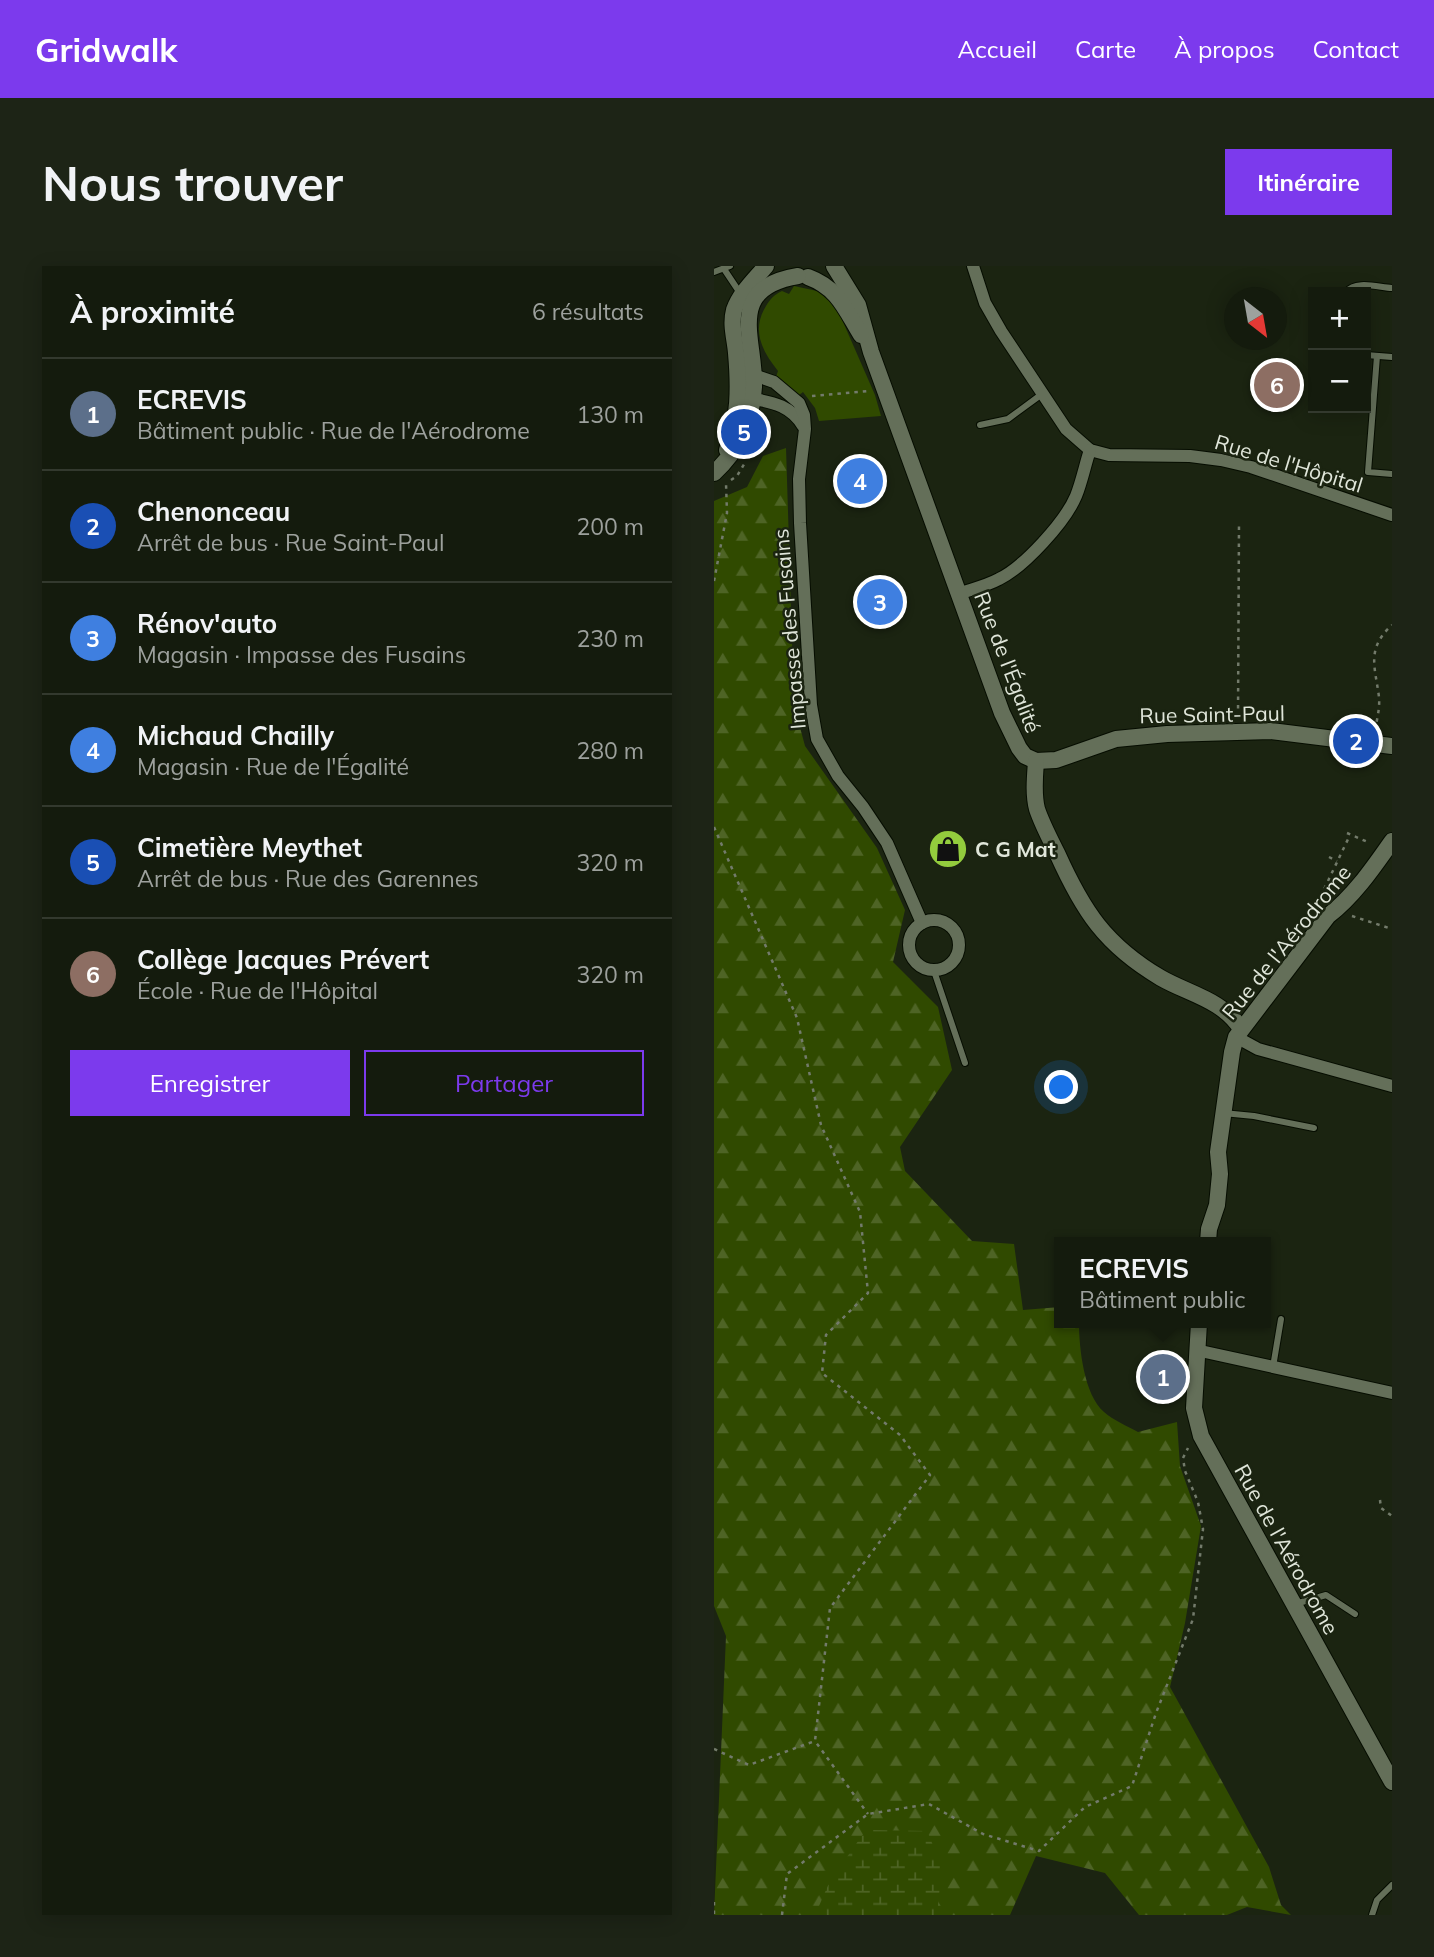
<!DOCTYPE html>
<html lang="fr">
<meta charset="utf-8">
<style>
body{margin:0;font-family:Mulish,sans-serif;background:#1d2416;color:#f1f3f6}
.controls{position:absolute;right:21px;top:21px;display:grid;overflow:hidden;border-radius:0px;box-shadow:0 4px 18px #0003}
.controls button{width:63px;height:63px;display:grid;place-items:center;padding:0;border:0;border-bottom:2px solid #33392e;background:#141b0d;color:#f1f3f6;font:35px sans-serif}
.compass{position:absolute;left:510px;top:21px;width:63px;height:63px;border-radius:50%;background:#141b0d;box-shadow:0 4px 18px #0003;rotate:149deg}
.you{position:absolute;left:348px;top:822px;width:24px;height:24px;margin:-18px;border:5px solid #fff;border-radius:50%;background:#1a73e8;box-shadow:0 0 0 10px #1a73e833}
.badge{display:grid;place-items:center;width:46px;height:46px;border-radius:50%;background:#7c3aed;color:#fff;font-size:23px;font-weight:700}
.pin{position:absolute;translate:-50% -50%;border:4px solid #fff;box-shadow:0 2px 7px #0006}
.popup{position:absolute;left:340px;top:971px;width:217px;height:91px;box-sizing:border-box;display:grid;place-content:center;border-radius:0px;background:#141b0d;filter:drop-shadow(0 2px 5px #0005);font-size:23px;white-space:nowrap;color:#9da19d}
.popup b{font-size:26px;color:#f1f3f6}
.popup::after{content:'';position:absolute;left:50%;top:100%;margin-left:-14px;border:14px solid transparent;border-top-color:#141b0d}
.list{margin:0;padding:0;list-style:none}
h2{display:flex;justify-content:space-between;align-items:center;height:91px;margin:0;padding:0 28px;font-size:30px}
h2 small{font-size:23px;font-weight:400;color:#9da19d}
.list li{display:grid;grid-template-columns:46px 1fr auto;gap:21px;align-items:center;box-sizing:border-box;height:112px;padding:0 28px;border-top:2px solid #33392e}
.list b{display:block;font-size:26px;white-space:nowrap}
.list p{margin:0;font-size:23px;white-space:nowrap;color:#9da19d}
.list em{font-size:23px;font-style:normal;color:#9da19d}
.actions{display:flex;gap:14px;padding:21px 28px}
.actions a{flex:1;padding:16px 0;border:2px solid #7c3aed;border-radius:0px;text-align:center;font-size:24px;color:#7c3aed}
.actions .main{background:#7c3aed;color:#fff}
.map{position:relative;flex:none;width:678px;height:1649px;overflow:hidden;border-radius:0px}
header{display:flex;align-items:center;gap:42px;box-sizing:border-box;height:98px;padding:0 35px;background:#7c3aed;color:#fff}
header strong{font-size:33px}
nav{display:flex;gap:38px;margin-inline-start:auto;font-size:24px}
.intro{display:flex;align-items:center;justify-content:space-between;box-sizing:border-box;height:168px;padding:0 42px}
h1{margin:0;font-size:49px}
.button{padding:18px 32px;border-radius:0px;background:#7c3aed;color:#fff;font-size:24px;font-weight:700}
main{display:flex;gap:42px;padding:0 42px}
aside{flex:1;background:#141b0d;border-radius:0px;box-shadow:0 4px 18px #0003}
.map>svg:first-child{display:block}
.grass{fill:#304a00}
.forest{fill:url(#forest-firs)}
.wetland{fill:url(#wetland-marsh)}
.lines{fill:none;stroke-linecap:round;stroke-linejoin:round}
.service-casing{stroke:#060d01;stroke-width:8}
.minor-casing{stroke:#060d01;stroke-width:14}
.tertiary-casing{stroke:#060d01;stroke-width:18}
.path{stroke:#737b6b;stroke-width:2.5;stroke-dasharray:3.5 5;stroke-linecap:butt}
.service{stroke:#646f59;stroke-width:6}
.minor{stroke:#646f59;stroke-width:12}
.tertiary{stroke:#646f59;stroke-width:16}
.labels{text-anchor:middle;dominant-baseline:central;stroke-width:5;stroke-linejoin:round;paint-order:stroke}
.street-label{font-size:21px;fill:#e0e6da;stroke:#1b2411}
.poi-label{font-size:21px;font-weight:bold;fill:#e0e6da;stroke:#1b2411;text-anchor:start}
</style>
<header>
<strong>Gridwalk</strong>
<nav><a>Accueil</a><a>Carte</a><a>À propos</a><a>Contact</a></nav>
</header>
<div class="intro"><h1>Nous trouver</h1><a class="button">Itinéraire</a></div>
<main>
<aside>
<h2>À proximité<small>6 résultats</small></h2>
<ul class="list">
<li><span class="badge" style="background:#5c6f8a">1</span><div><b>ECREVIS</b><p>Bâtiment public · Rue de l'Aérodrome</p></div><em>130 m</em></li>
<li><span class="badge" style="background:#1a4fb4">2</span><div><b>Chenonceau</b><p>Arrêt de bus · Rue Saint-Paul</p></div><em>200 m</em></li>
<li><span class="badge" style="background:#3f7fe0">3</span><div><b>Rénov'auto</b><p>Magasin · Impasse des Fusains</p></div><em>230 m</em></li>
<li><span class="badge" style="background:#3f7fe0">4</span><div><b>Michaud Chailly</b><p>Magasin · Rue de l'Égalité</p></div><em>280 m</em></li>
<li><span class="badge" style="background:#1a4fb4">5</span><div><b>Cimetière Meythet</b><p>Arrêt de bus · Rue des Garennes</p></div><em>320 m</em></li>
<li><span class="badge" style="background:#8d6e63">6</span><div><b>Collège Jacques Prévert</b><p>École · Rue de l'Hôpital</p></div><em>320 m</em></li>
</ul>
<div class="actions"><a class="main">Enregistrer</a><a>Partager</a></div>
</aside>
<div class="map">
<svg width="678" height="1649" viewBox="0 0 678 1649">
<defs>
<pattern id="forest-firs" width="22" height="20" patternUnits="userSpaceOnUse" patternTransform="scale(1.75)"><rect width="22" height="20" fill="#304a00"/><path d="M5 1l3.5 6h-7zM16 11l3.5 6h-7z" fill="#4e6425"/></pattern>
<pattern id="wetland-marsh" width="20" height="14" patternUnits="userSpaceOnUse" patternTransform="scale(1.75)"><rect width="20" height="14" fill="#304a00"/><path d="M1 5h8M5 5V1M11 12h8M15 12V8" fill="none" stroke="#4e6425"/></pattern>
</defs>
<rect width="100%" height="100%" fill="#1b2411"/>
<path class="grass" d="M80 20 108 26 119 33 161 129 167 150 105 155 101 142 89 126 84 130 62 111 64 105C48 85 37 64 52 40 56 33 61 28 68 25L75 28Z"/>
<path class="forest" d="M72 182 80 439 91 480 163 582 191 644 179 696 224 741 238 804 186 881 191 905 258 975 300 978 309 1044 346 1041V1057H365C365 1082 370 1129 390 1146 399 1154 413 1160 424 1166L463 1156 466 1200 487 1260 471 1357 456 1421 555 1601 567 1639 577 1649 533 1641 513 1649H425L391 1607 322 1590 296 1649H0L12 1370 0 1340V235L33 221 49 190Z"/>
<polygon class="wetland" points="152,1564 213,1565 228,1601 223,1649 101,1649 116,1615"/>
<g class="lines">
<g class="service-casing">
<g id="service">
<polyline points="10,3 26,27"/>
<polyline points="0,6 16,0"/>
<path d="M632 26C642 14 663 21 678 22"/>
<polyline points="652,89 678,91"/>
<polyline points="663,90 654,206 678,208"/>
<polyline points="266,159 294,153 328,128"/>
<polyline points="220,705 251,797"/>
<polyline points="509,847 540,850 600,862"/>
<polyline points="559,1101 567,1053"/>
<polyline points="581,1338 612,1329 641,1348"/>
<polyline points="658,1649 663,1634 678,1619"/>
</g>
</g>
<g class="minor-casing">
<g id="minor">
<polyline points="259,0 271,37 287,65 352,163 376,184 395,189 476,190 507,194 537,201 678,249"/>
<path d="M29 97 34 124 39 133C60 136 78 141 89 160"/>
<polyline points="40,109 60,116 85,137 90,149 91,163 85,213 86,257 97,439 103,473 124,510 149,541 173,577 208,657"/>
<path d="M244 328C258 323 272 320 285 313 310 301 351 256 362 230 368 215 371 199 376 184"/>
<circle cx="220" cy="679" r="25"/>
<polyline points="522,771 544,783 678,820"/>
<polyline points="482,1084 678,1127"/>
</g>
</g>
<g class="tertiary-casing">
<g id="tertiary">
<polyline points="120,0 144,39 157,86 288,447 305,482 311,490 322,495 342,494 402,473 453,468 557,465 678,480"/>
<path d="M94 11C124 22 131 43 147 69"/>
<path d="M13 184C25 152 25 121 22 87 21 73 16 59 20 44 26 27 41 13 52 0"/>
<path d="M0 207C25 184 38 155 40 121 42 74 10 22 84 10"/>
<path d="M322 495C321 510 319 528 323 543 328 558 336 573 343 587 369 645 391 679 447 712 475 728 509 734 527 763"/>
<path d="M494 976 495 963 503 939 506 908 504 886 518 786 522 771 614 650C640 630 659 602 678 575"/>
<polyline points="485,1057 480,1142 487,1170 678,1516"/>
</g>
</g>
<g class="path">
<polyline points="98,130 154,125"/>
<polyline points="17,214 23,210 32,195"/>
<polyline points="0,315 13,247 12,217"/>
<polyline points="524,451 525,258"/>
<path d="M661 464C663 453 666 442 665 431 661 400 652 383 678 359"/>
<polyline points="0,561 83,752 107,859 146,946 154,1027 112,1069 108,1107 186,1169 216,1209 116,1342 101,1475 154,1548"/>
<polyline points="633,567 656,577"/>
<polyline points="615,591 623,595"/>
<polyline points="603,638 636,569"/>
<polyline points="638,650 678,663"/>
<polyline points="666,1234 667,1242 678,1250"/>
<polyline points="0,1483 35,1499 101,1475"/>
<polyline points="0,1636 0,1649"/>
<polyline points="68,1649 73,1608 154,1548 215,1538 269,1568 325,1585 371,1541 418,1520 442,1447 479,1353 489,1263 484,1236 471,1205 469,1192 474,1182"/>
</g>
<use href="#service" class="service"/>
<use href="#minor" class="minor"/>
<use href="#tertiary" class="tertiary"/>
</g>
<defs>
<g id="shop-disc" transform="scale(2.0125)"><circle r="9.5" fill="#93cc3d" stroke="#1b2411"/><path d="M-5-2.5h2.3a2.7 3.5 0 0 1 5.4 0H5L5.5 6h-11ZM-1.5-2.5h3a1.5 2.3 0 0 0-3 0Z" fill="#111"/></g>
</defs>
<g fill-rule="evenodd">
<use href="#shop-disc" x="234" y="583"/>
</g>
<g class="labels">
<g class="street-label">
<text transform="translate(575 197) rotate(17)">Rue de l'Hôpital</text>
<text transform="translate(75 363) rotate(-95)">Impasse des Fusains</text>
<text transform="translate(294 396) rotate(69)">Rue de l'Égalité</text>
<text transform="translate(498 448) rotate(-1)">Rue Saint-Paul</text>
<text transform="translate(572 676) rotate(-51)">Rue de l'Aérodrome</text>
<text transform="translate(573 1283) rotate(61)">Rue de l'Aérodrome</text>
</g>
<g class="poi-label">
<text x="261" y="583">C G Mat</text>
</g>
</g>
</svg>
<div class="controls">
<button>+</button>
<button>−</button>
</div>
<svg class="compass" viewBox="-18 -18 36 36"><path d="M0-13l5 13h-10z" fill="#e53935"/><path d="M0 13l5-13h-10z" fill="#9da19d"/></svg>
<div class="you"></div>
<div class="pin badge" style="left:449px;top:1111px;background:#5c6f8a">1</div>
<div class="popup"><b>ECREVIS</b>Bâtiment public</div>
<div class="pin badge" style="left:642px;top:475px;background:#1a4fb4">2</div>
<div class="pin badge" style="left:166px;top:336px;background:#3f7fe0">3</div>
<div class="pin badge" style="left:146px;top:215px;background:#3f7fe0">4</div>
<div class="pin badge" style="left:30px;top:166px;background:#1a4fb4">5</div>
<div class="pin badge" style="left:563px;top:119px;background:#8d6e63">6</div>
</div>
</main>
